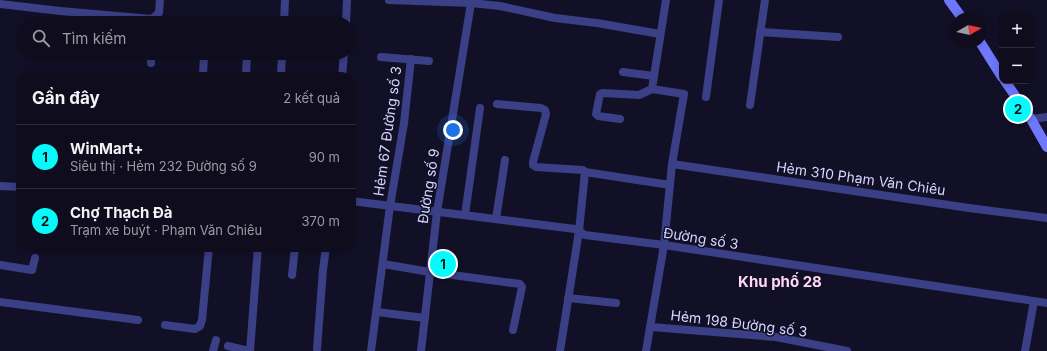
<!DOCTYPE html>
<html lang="vi">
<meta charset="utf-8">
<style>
body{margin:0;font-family:Inter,sans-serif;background:#171526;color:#f1f3f6}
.controls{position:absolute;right:12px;top:12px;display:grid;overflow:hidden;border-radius:8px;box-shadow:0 2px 10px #0003}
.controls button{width:36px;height:36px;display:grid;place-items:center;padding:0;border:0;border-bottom:1px solid #2e2c3b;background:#0e0c1d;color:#f1f3f6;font:20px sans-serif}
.compass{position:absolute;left:951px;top:12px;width:36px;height:36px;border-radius:50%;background:#0e0c1d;box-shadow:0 2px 10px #0003;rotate:81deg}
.you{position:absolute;left:453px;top:130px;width:14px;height:14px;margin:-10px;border:3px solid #fff;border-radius:50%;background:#1a73e8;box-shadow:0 0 0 6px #1a73e833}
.badge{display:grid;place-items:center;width:26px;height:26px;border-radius:50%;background:#05fafc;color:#111;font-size:13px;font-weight:700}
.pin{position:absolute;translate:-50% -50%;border:2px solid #fff;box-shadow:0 1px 4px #0006}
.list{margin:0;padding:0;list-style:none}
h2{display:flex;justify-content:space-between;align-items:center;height:52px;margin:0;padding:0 16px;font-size:17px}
h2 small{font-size:13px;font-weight:400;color:#9b9ba4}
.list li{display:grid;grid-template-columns:26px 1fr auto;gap:12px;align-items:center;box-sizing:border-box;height:64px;padding:0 16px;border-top:1px solid #2e2c3b}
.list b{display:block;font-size:15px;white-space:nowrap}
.list p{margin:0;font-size:13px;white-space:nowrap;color:#9b9ba4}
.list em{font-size:13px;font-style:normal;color:#9b9ba4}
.icon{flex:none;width:22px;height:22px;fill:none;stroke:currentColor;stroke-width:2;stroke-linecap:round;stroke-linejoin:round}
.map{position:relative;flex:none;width:1047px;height:351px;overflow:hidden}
.search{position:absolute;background:#0e0c1d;box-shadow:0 2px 10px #0003;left:16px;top:16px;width:340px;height:44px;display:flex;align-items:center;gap:10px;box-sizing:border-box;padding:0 14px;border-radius:22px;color:#9b9ba4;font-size:15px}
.panel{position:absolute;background:#0e0c1d;box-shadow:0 2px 10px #0003;left:16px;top:72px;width:340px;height:180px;border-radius:16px}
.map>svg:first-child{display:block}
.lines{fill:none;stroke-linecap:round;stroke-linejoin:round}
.minor{stroke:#3b3f86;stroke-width:8}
.secondary{stroke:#6f78fd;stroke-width:10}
.labels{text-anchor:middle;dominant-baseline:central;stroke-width:3;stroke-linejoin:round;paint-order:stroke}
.street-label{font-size:14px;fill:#d7d6ff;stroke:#121027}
.neighbourhood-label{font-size:15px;font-weight:bold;fill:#ffd8f4;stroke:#121027}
</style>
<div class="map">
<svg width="1047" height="351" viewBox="0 0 1047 351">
<rect width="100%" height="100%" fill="#121027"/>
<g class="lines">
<g class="minor">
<polyline points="389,0 471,3 500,6 555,18 597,23 660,34"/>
<polyline points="0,4 60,11 152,19 159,13 160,0"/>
<polyline points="308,21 346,23"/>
<polyline points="284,23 285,0"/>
<polyline points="346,23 347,0"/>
<polyline points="760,32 838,37"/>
<polyline points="151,53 151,63"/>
<polyline points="381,57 429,61"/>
<polyline points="623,72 654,76"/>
<polyline points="203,77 204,53"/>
<polyline points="246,77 247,53"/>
<polyline points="281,77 282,53"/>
<polyline points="342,77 344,53"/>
<polyline points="706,97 719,0"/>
<polyline points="497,104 541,108 545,110 546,114 533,162 533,165 536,167 583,170 585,172 579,231 560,351"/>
<polyline points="750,105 765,0"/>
<polyline points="620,119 598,116 596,114 600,94 602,93 639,95 652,89"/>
<polyline points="1031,119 1047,117"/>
<polyline points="672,164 969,208 1047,218"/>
<polyline points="585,172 670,185"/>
<polyline points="0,186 21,187"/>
<polyline points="351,201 575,229 585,235 664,245 1047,303"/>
<polyline points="465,215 480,108"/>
<polyline points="496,219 505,160"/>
<polyline points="383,264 430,272 520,284 522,287 513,330"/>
<polyline points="0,265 32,270 35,258"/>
<polyline points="292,275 295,247"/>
<polyline points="568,298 616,303"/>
<polyline points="0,302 138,320"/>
<polyline points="377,312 425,318"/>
<polyline points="165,325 195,329 200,326 202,320 209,247"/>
<polyline points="651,327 776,337 847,351"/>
<polyline points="228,346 249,351"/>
<polyline points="317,349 323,270 326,247"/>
<polyline points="213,351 216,340"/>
<polyline points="250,351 258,247"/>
<polyline points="371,351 390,206 404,123 411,59"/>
<polyline points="421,351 437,212 471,3"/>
<polyline points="646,351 664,245 672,164 684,94 652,89 666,0"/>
<polyline points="1025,351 1034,301"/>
</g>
<g class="secondary">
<polyline points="949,0 962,18"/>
<polyline points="980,42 1002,77"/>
<polyline points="1005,81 1031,119 1047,147"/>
</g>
</g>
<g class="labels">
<g class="street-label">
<text transform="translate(387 131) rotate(-82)">Hẻm 67 Đường số 3</text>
<text transform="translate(861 178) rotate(8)">Hẻm 310 Phạm Văn Chiêu</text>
<text transform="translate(428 186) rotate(-81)">Đường số 9</text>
<text transform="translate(701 238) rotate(9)">Đường số 3</text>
<text transform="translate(739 323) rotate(7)">Hẻm 198 Đường số 3</text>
</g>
<g class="neighbourhood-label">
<text x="780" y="281">Khu phố 28</text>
</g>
</g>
</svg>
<div class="controls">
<button>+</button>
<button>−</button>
</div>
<svg class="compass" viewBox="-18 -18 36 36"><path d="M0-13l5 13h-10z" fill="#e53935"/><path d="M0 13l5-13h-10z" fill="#9b9ba4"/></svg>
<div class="you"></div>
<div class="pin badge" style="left:443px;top:264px">1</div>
<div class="pin badge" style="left:1018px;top:109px">2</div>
<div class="search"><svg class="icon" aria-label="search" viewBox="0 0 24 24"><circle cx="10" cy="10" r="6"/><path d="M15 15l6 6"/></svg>Tìm kiếm</div>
<section class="panel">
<h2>Gần đây<small>2 kết quả</small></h2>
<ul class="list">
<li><span class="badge">1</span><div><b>WinMart+</b><p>Siêu thị · Hẻm 232 Đường số 9</p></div><em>90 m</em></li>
<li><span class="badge">2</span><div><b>Chợ Thạch Đà</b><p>Trạm xe buýt · Phạm Văn Chiêu</p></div><em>370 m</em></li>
</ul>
</section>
</div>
